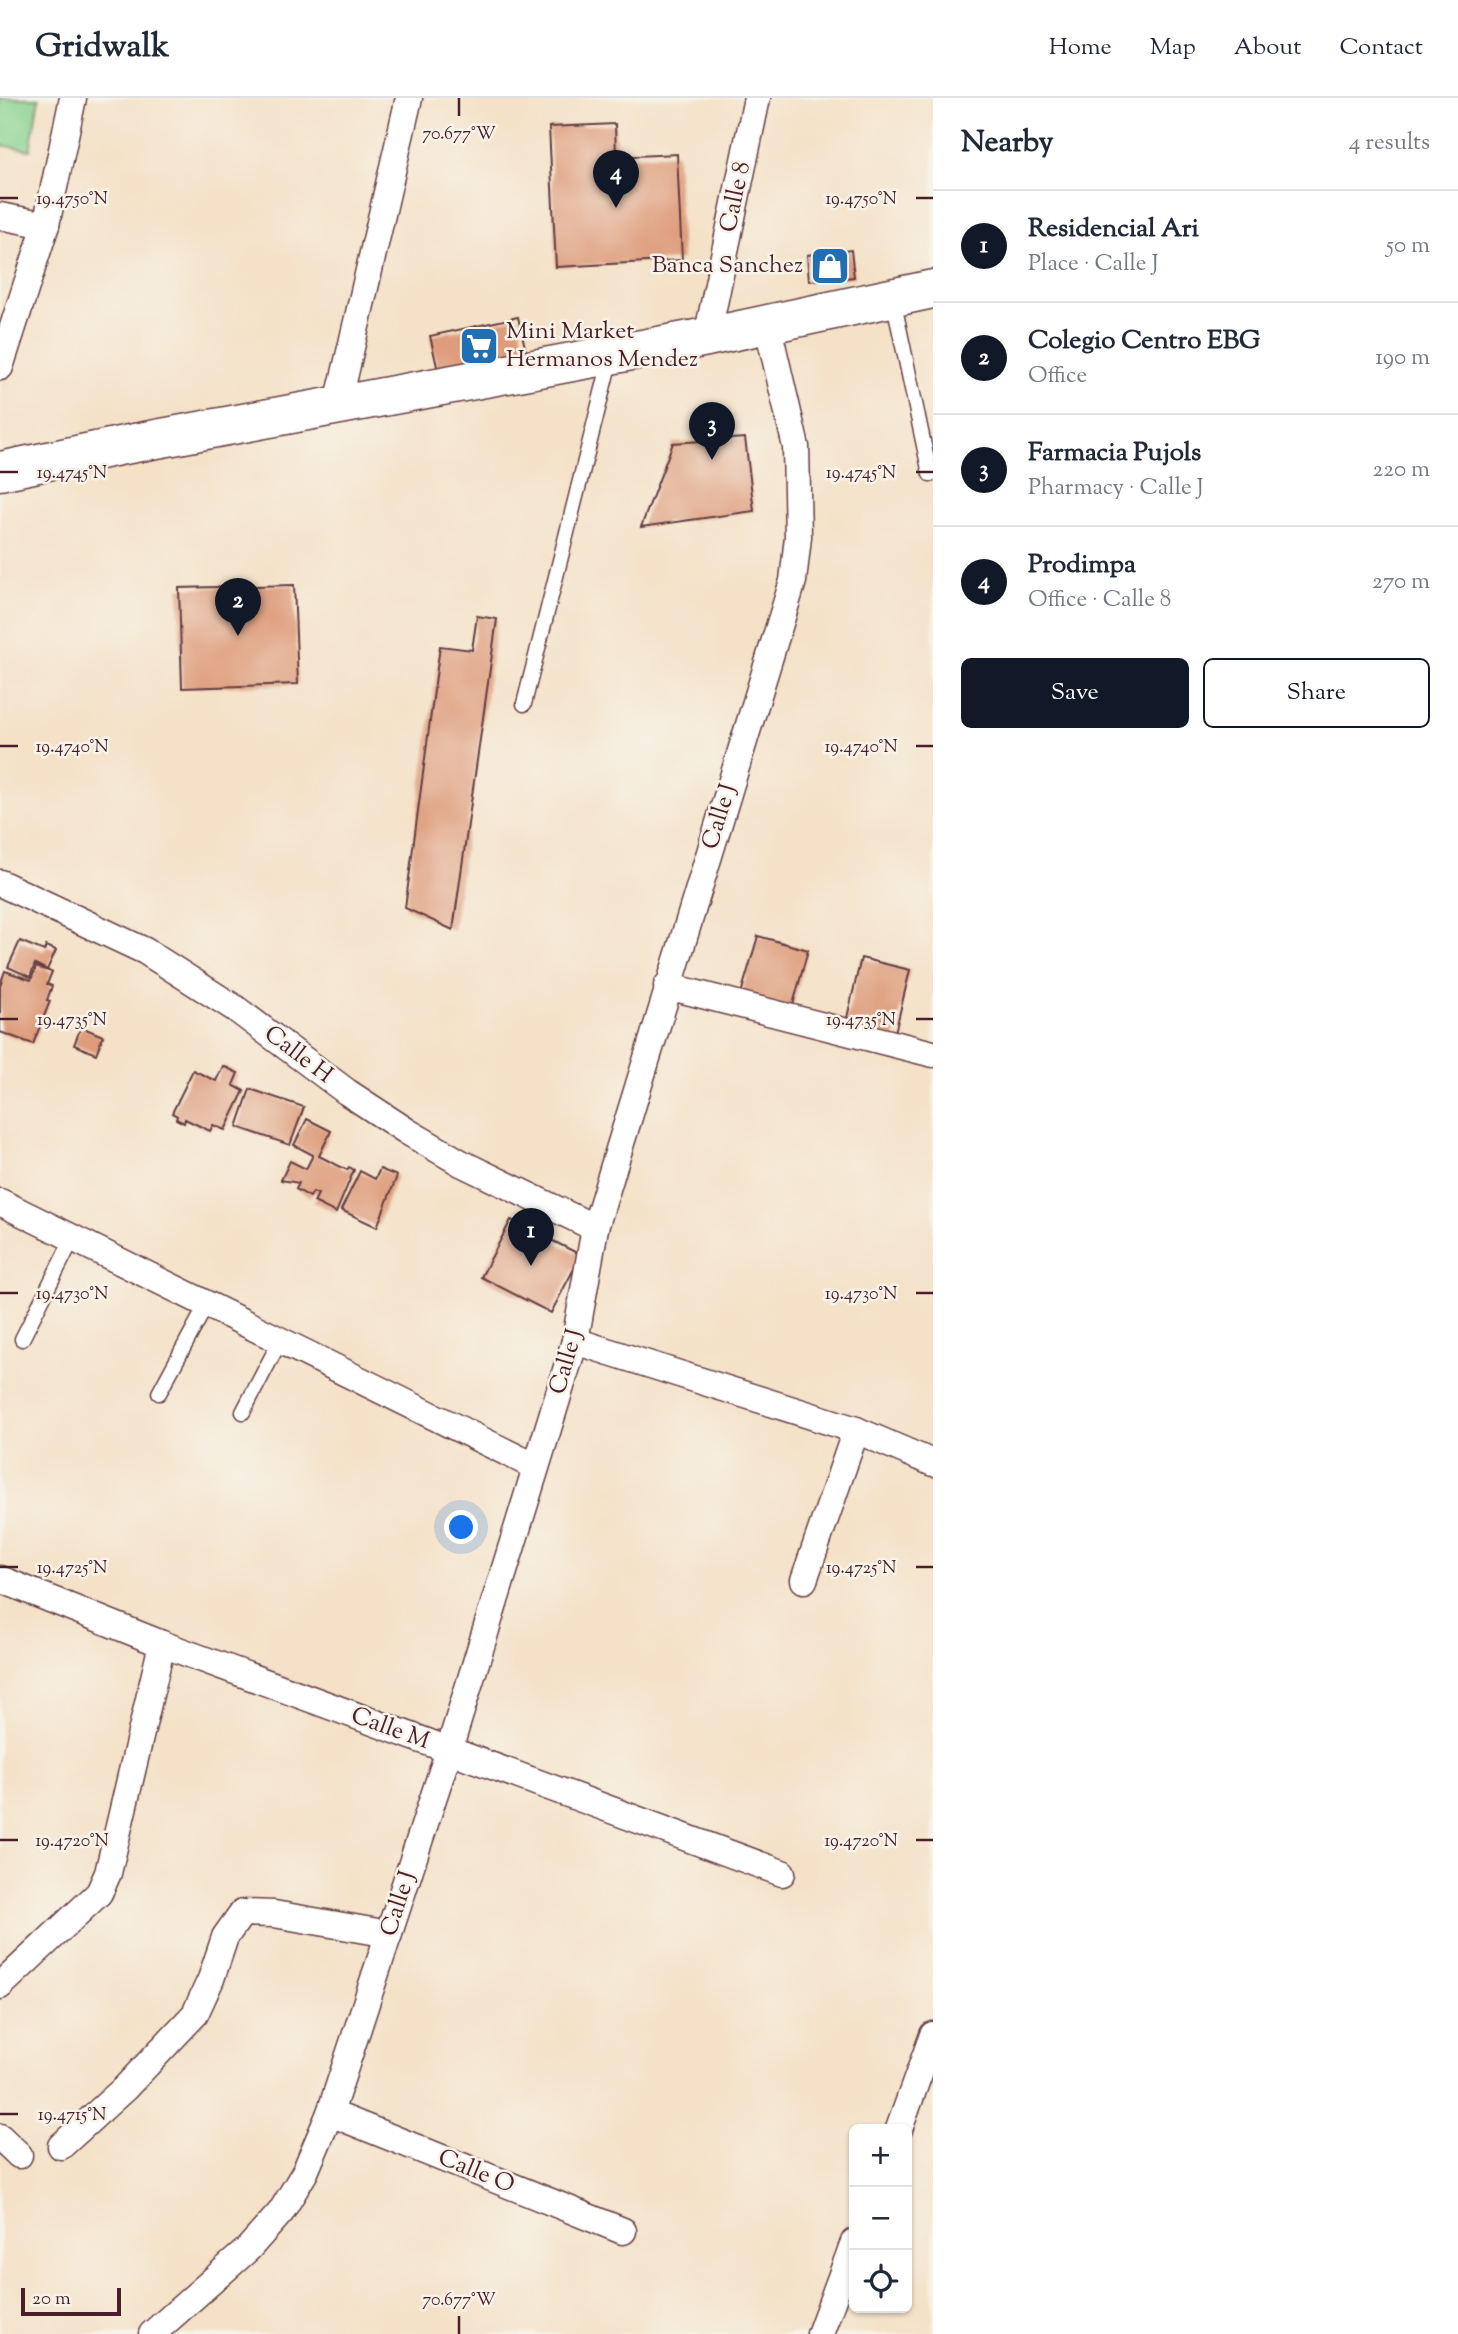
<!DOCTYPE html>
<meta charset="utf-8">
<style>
body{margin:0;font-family:"Sorts Mill Goudy",serif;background:#f2f2f3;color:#1f2937}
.controls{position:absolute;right:21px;bottom:21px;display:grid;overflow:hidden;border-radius:10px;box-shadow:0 2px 5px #0004}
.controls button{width:63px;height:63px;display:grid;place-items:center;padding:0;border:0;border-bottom:2px solid #e0e1e3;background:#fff;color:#1f2937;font:35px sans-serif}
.scale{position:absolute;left:21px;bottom:18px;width:100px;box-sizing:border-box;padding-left:7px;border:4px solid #4a1f2b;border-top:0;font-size:19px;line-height:24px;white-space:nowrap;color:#4a1f2b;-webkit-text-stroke:5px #f7f3e8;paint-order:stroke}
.you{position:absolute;left:462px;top:1430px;width:24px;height:24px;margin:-18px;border:5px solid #fff;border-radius:50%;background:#1a73e8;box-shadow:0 0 0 10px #1a73e833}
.badge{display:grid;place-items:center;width:46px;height:46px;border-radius:50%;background:#111827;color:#fff;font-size:23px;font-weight:700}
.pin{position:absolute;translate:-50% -58px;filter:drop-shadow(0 2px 4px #0008)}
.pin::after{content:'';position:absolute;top:37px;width:24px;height:21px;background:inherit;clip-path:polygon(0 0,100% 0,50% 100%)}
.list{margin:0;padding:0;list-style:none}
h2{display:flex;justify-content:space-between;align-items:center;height:91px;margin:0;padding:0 28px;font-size:30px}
h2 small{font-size:23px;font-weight:400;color:#747a83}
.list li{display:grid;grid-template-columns:46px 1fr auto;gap:21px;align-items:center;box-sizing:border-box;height:112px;padding:0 28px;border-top:2px solid #e0e1e3}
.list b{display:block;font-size:26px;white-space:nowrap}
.list p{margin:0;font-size:23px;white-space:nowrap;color:#747a83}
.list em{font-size:23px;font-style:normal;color:#747a83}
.actions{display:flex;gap:14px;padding:21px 28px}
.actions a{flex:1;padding:16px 0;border:2px solid #111827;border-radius:10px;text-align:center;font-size:24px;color:#111827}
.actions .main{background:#111827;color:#fff}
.icon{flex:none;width:38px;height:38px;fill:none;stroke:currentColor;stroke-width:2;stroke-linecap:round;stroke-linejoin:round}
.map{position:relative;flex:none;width:933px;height:2236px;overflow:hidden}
header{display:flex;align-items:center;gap:42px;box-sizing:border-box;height:98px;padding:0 35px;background:#fff;border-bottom:2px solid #e0e1e3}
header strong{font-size:33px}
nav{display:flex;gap:38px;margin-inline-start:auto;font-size:24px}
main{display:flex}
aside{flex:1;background:#fff}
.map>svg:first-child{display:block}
.green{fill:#88d28f;stroke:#69785d;stroke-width:2}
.building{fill:#de9c7b}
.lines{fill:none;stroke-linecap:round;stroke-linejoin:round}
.lane-casing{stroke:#643c42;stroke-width:17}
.street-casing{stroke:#643c42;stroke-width:29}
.secondary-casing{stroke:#643c42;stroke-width:41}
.lane{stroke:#fff;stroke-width:14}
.street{stroke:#fff;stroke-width:26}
.secondary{stroke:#fff;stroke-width:38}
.ticks{fill:none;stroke:#4a1f2b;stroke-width:2.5}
.labels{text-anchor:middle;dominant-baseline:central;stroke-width:5;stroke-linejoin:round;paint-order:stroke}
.street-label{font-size:24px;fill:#4a1f2b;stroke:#f7f3e8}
.poi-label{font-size:24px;fill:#4a1f2b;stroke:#f7f3e8;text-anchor:end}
.ticks-label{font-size:18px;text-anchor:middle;fill:#4a1f2b;stroke:#f7f3e8;stroke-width:5;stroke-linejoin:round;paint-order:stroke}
</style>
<header>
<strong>Gridwalk</strong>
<nav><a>Home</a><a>Map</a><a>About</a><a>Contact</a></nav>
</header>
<main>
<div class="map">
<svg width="933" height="2236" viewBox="0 0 933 2236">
<rect width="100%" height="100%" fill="#f7f3e8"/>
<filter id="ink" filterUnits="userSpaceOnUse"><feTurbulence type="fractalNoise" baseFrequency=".0143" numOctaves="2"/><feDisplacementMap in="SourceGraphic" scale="14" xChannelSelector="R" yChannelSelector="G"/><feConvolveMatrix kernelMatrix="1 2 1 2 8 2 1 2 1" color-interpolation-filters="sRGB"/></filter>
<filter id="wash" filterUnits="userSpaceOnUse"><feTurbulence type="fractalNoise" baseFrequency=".00686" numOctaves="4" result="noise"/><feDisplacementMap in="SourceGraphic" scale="28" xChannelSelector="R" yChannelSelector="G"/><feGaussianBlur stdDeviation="1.57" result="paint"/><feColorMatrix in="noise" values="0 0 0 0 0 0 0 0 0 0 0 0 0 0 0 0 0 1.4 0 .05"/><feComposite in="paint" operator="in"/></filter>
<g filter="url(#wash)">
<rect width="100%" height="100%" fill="#f4e1c7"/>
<polygon class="green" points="0,0 39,0 30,52 0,47"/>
<g id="blocks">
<g class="building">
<polygon points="615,26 616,59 677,56 682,162 556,169 549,29"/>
<polygon points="851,152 854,179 809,183 807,157"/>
<polygon points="518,219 527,258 439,277 430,238"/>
<polygon points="745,340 754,413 641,429 673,345"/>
<polygon points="294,487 298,586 182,590 179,490"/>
<polygon points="477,518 497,521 453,832 405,810 440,548 472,552"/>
<polygon points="758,838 808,852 791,914 740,899"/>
<polygon points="20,843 44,853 46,848 56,852 47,872 35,866 30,879 8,869"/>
<polygon points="861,860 910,872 894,939 845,928"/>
<polygon points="36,869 52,874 47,886 52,888 47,902 50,903 33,946 0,934 0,887 5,873 31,882"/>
<polygon points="81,929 103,938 96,956 74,947"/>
<polygon points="223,968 238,975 233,987 244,993 225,1032 213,1027 210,1033 185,1021 184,1025 176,1021 177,1018 172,1015 193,972 216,983"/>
<polygon points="250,991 304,1009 290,1047 237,1029"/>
<polygon points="307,1021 331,1033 319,1058 347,1072 349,1069 354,1072 336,1115 314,1104 318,1096 313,1094 310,1099 296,1091 299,1085 281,1082 290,1063 306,1071 313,1057 294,1047"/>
<polygon points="380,1071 397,1078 377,1129 341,1112 360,1073 375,1081"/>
<polygon points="511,1122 581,1157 551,1215 481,1179"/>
</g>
</g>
</g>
<g filter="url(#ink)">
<use href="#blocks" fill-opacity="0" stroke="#643c42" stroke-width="2"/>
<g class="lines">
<g class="lane-casing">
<g id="lane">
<polyline points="893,201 930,376 933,376"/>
<polyline points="524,606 611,259"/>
<polyline points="22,1241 73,1140"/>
<polyline points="159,1295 207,1206"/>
<polyline points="243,1314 280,1243"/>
</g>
</g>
<g class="street-casing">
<g id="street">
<polyline points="0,118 46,127"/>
<polyline points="707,239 757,0"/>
<polyline points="0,269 46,127 73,0"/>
<polyline points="337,310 409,0"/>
<polyline points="0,785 145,853 236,911 347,994 408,1034 461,1065 595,1130"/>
<polyline points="667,888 933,956"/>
<polyline points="0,1104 534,1368"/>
<polyline points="575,1243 856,1332 933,1365"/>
<polyline points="0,1481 162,1546 782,1775"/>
<polyline points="804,1482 856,1332"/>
<polyline points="0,1888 99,1795 108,1775 162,1546"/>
<polyline points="330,2015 623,2133"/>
<polyline points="899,2031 933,1937"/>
<polyline points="0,2039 19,2057"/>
<polyline points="61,2048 125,1990 195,1916 211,1881 225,1839 242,1815 274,1816 389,1836"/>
<polyline points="152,2236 248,2151 281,2114 305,2074 330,2015 449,1652 575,1243 595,1130 793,483 798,439 796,349 767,225"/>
<polyline points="820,2236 854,2144"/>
</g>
</g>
<g class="secondary-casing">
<polyline id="secondary" points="0,373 124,347 707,239 933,191"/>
</g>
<use href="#lane" class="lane"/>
<use href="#street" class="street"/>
<use href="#secondary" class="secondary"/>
</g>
</g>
<path class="ticks" d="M459 0V18M0 100H18M916 100H933M0 374H18M916 374H933M0 648H18M916 648H933M0 921H18M916 921H933M0 1195H18M916 1195H933M0 1469H18M916 1469H933M0 1742H18M916 1742H933M0 2016H18M459 2218V2236"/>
<defs>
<g id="shop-square" transform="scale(2.0125)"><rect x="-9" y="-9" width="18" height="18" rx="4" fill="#1f6fb2" stroke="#f7f3e8"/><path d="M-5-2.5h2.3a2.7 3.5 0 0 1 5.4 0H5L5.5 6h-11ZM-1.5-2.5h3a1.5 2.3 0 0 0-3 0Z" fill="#fff"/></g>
<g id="supermarket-square" transform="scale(2.0125)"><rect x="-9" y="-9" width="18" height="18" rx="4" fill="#1f6fb2" stroke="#f7f3e8"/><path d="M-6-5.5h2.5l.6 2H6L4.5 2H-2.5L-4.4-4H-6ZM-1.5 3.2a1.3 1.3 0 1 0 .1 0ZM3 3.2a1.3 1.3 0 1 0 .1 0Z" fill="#fff"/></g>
</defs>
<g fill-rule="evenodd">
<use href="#shop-square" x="830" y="168"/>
<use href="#supermarket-square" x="479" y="248"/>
</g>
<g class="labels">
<g class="street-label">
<text transform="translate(736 99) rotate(-78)">Calle 8</text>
<text transform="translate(720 719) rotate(-73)">Calle J</text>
<text transform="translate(298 957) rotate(37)">Calle H</text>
<text transform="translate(567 1264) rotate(-74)">Calle J</text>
<text transform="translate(390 1631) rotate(20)">Calle M</text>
<text transform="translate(399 1806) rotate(-72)">Calle J</text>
<text transform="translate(476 2074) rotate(22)">Calle O</text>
</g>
<g class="poi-label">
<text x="803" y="168">Banca Sanchez</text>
<text x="506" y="234" text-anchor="start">Mini Market<tspan x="506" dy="28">Hermanos Mendez</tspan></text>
</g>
</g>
<g class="ticks-label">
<text x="459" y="41">70.677°W</text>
<text x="72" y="106">19.4750°N</text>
<text x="861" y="106">19.4750°N</text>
<text x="72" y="380">19.4745°N</text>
<text x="861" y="380">19.4745°N</text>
<text x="72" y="654">19.4740°N</text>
<text x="861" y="654">19.4740°N</text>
<text x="72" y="927">19.4735°N</text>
<text x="861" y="927">19.4735°N</text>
<text x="72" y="1201">19.4730°N</text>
<text x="861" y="1201">19.4730°N</text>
<text x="72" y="1475">19.4725°N</text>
<text x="861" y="1475">19.4725°N</text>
<text x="72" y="1748">19.4720°N</text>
<text x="861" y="1748">19.4720°N</text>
<text x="72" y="2022">19.4715°N</text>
<text x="459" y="2207">70.677°W</text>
</g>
</svg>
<div class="controls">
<button>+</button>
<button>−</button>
<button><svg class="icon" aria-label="locate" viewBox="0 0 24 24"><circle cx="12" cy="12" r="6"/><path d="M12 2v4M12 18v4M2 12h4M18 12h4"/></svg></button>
</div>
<div class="scale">20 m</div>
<div class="you"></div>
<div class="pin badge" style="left:531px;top:1168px">1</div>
<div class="pin badge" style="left:238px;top:538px">2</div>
<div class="pin badge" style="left:712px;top:362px">3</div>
<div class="pin badge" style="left:616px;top:110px">4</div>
</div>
<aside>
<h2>Nearby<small>4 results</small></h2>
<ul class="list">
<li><span class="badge">1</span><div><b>Residencial Ari</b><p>Place · Calle J</p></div><em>50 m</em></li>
<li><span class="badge">2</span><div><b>Colegio Centro EBG</b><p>Office</p></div><em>190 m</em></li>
<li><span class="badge">3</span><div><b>Farmacia Pujols</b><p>Pharmacy · Calle J</p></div><em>220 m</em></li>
<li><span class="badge">4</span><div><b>Prodimpa</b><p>Office · Calle 8</p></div><em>270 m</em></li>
</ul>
<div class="actions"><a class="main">Save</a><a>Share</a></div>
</aside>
</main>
